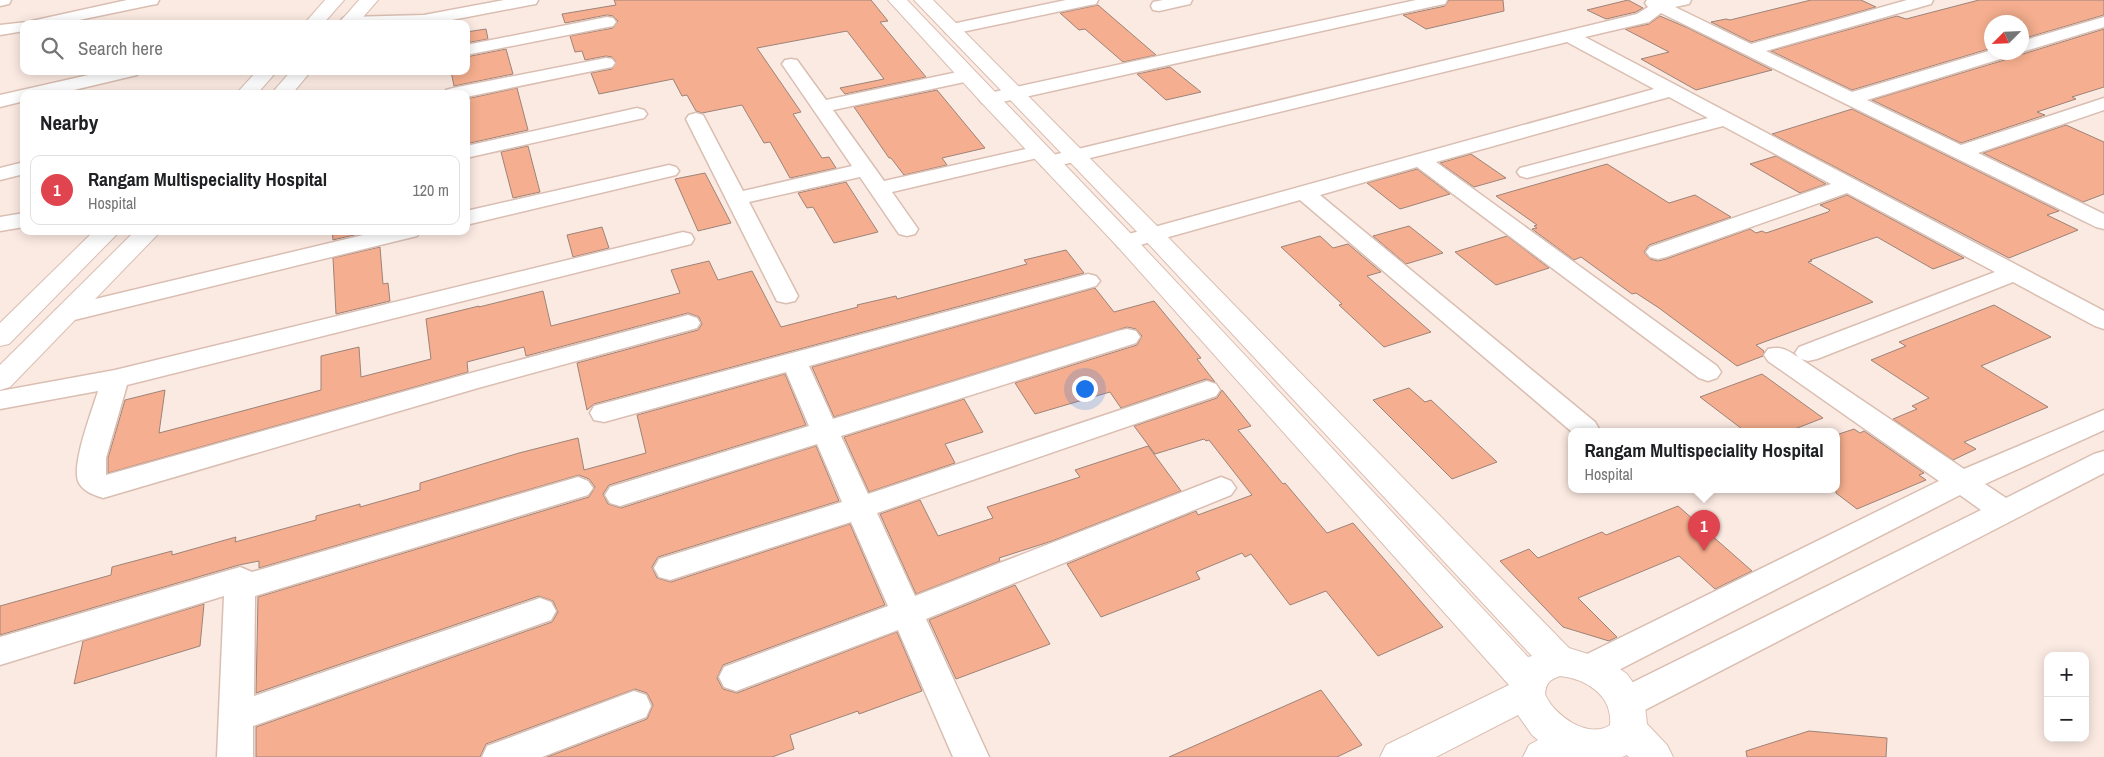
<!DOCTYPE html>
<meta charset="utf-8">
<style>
body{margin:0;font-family:"Archivo Narrow",sans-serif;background:#f6f6f6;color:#202124}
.controls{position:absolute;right:15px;bottom:15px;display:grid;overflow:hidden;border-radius:10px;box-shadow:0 2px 12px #0003}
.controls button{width:45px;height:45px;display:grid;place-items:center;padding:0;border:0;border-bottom:1px solid #e0e0e0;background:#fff;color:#202124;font:25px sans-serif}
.compass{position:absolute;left:1984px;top:15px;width:45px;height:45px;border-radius:50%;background:#fff;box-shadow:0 2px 12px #0003;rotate:246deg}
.you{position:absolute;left:1084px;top:388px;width:18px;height:18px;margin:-12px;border:4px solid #fff;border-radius:50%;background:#1a73e8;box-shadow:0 0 0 8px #1a73e833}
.badge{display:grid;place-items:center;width:32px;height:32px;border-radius:50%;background:#d24a1d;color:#fff;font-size:16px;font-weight:700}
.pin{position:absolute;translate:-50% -41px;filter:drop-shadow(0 1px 2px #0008)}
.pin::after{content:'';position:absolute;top:26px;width:18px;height:15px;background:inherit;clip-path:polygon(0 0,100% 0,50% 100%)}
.popup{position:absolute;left:1568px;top:428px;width:272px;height:65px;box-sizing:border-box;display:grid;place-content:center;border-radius:10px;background:#fff;filter:drop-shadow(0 1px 4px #0005);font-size:16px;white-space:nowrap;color:#757577}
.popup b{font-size:19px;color:#202124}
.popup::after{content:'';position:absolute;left:50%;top:100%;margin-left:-10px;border:10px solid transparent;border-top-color:#fff}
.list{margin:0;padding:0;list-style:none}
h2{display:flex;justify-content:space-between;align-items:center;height:65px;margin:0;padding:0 20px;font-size:21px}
h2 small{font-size:16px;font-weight:400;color:#757577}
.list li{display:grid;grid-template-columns:32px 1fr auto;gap:15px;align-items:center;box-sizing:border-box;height:70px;margin:0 10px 10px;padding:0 10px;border:1px solid #e0e0e0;border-radius:10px}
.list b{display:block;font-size:19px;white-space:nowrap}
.list p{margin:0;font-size:16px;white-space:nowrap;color:#757577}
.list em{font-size:16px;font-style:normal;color:#757577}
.icon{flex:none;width:28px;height:28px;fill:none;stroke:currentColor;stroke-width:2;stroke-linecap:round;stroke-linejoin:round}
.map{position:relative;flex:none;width:2104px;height:757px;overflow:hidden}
.search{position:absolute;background:#fff;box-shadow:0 2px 12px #0003;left:20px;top:20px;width:450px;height:55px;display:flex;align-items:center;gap:12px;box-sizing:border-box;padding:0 18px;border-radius:10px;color:#757577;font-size:19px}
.panel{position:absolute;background:#fff;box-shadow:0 2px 12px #0003;left:20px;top:90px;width:450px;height:145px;border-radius:10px}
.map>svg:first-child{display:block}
.building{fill:#f5ae8f;stroke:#9d8378}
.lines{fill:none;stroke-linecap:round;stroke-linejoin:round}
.street-casing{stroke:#dabeb2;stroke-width:3}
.secondary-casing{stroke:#dabeb2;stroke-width:2}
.street{fill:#fff;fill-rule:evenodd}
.secondary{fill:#fff;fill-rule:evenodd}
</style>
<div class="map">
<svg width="2104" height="757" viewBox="0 0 2104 757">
<rect width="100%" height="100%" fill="#fbeae2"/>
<g class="building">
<polygon points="614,0 871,0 888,21 880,22 926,77 845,94 840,88 884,79 847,31 757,48 801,112 793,114 822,158 829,157 836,168 790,178 770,142 764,143 742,105 702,113 696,111 687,95 682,96 673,79 599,94 591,73 612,69 616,62 612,57 606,56 585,60 582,51 575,52 570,36 613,28 618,21 613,16 607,15 565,23 562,14 616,5"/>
<polygon points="1449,0 1503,0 1504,11 1426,29 1403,15 1445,6"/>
<polygon points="1628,0 1643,8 1636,12 1606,19 1587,10"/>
<polygon points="1811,0 1861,0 1876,7 1751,42 1711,22 1726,19 1730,20"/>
<polygon points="1979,0 2104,0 2104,15 2022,39 2022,22 1992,22 1992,48 1852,90 1771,51 1897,16 1906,19"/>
<polygon points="1098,5 1156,55 1123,62 1085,29 1079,30 1060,13"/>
<polygon points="1660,16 1688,28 1772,70 1696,90 1641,59 1669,52 1625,29 1649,24"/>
<polygon points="486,29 488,39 466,43 466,32"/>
<polygon points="2104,29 2104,87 2072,97 2076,99 2037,112 2045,115 1961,143 1872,100 2011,58 2015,52 2023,54"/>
<polygon points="506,49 513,74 454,86 451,71 466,71 466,57"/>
<polygon points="1170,67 1201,92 1166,100 1137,74"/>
<polygon points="517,88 528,130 466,144 466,99"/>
<polygon points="937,90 985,148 942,158 947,165 904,175 891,158 889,158 854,107"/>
<polygon points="1852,109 2059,211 2047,215 2078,230 2009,258 1772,134"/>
<polygon points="2066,125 2104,142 2104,194 2083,202 1983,153"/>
<polygon points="528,146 540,192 513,198 501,152"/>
<polygon points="1471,154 1506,178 1474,187 1440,163"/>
<polygon points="1776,156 1826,184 1800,193 1750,164"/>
<polygon points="1607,164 1669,203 1695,195 1731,217 1649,245 1644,252 1650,259 1658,261 1666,259 1750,229 1756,233 1762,231 1766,233 1828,212 1830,210 1820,205 1847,195 1964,258 1933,269 1877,237 1810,260 1812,261 1808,262 1873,302 1756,345 1764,351 1763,356 1737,366 1659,308 1636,293 1632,294 1581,257 1574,260 1532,229 1537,228 1534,226 1537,225 1496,196"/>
<polygon points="1417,169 1450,194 1400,209 1367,183"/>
<polygon points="705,173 731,223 698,231 675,179"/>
<polygon points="846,182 878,232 834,243 813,207 807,208 798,193"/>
<polygon points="1409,226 1443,253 1406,264 1373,236"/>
<polygon points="602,227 609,248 573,257 567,235"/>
<polygon points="332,231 371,231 333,240"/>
<polygon points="1320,236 1333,248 1348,244 1381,272 1367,276 1431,332 1384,347 1339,305 1342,304 1281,247"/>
<polygon points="1507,236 1549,268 1496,285 1455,252"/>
<polygon points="380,247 383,284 388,283 390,301 336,314 333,258"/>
<polygon points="1066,250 1084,273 594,404 587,410 577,363 698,330 702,324 699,317 688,313 526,356 524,347 467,362 468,372 108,473 108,458 125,400 165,390 159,433 216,418 321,390 321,356 359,347 361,377 431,359 426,319 479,306 479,307 543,291 551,326 680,293 671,270 709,261 718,280 752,271 781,327 858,307 857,305 896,296 897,299 983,276 1027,264 1024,260"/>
<polygon points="1095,288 1114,312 1154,301 1201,358 1197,359 1215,382 1206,379 1121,408 1110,392 1035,414 1015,383 1137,345 1142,336 1136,329 1127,327 834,417 812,367"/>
<polygon points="1994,305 2051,337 1981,366 2048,407 1964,442 1976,449 1953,460 1893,419 1917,409 1912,406 1929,398 1871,360 1906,346 1899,342"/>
<polygon points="785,374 806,425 609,485 603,494 608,504 621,508 816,446 839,501 658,557 652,567 657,578 671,582 850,524 885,605 723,665 717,678 723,689 737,693 897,632 922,691 859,714 858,711 790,735 794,749 772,757 547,757 647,719 653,705 647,693 635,689 486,744 480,757 256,757 256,727 552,622 558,612 553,601 539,596 256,693 258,597 589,497 595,487 589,479 579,475 259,568 259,561 239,565 0,635 0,606 111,575 112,567 172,551 172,555 236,537 235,542 316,520 316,516 360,504 360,507 420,490 420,483 519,453 578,438 584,470 646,453 637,415"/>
<polygon points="1762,374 1823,418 1787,432 1746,432 1700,397"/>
<polygon points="1409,388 1425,402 1431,400 1497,462 1452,479 1373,400"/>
<polygon points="1222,390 1251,426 1238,430 1283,484 1285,483 1327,533 1353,523 1443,627 1378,656 1326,591 1290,605 1251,554 1245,557 1242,553 1196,572 1200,579 1101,617 1067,564 1196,511 1198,515 1252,495 1209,440 1206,441 1204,439 1155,454 1134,426 1217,398"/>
<polygon points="964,399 983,432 945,444 955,463 869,492 844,437"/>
<polygon points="1854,429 1860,433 1864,431 1924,473 1919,475 1926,480 1857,509 1836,493 1836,435"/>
<polygon points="1148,446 1181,491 1052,541 999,558 1000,561 916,594 880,514 920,500 938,536 993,518 987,507 1080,477 1075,470"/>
<polygon points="1678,506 1752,571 1715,589 1679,556 1578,598 1617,637 1609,641 1563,627 1500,561 1529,549 1538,558 1602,532 1606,535"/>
<polygon points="1015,585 1050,644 956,679 929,620"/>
<polygon points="204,604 200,646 74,684 83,641"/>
<polygon points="1321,690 1362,745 1337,757 1169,757"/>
<polygon points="1809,731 1887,738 1886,757 1747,757 1746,751"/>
</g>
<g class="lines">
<g class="street-casing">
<g id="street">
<polygon points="0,0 11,0 9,4 0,6"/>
<polygon points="127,0 159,0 157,4 151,5 60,24 24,24 24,31 0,35 0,25 27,22"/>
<polygon points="504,0 538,0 536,4 530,5 431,24 342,24 340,22 343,18 349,17 424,15"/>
<polygon points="1066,0 1098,0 1096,4 1090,5 952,34 946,33 943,29 946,25 952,24"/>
<polygon points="1163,0 1192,0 1190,4 1159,11 1153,10 1151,6 1153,2"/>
<polygon points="1416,0 1447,0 1445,4 1439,5 989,105 982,103 979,99 982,95 989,93"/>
<path d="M1647 0H1691L1689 4 1675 7 1751 44 1907 0H1933L1931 4 1766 51 1852 92 1992 50V52H2013L2010 56 1867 100 1961 145 2104 98V110L1978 153 2104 214V229L2096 227 1661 13 1649 22 1585 37 2104 311V329L2095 326 2013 282 1817 359 1808 361 1801 359 1964 469 2104 410V430L1985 484 2006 498 2094 454 2104 451V473L1639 713 1627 717 1615 713 1610 702 1615 691 1981 510 1960 495 1603 678 1591 682 1579 678 1574 668 1579 658 1939 481 1768 361 1764 355 1768 349C1781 346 1787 350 1798 357L1795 353 1799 347 1995 272 1847 193 1666 257 1658 259 1650 257 1646 252 1650 247 1831 184 1723 126 1527 178 1520 176 1517 172 1520 168 1708 118 1669 97 1436 162 1717 366 1721 372 1717 378 1708 381 1699 378 1417 167 1320 195 1595 422 1599 429 1597 432H1572L1300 200 1126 249 1118 247 1115 242 1118 237 1654 89 1567 42 1049 168 1042 166 1039 162 1042 158 1049 156 1637 14 1648 7 1645 3Z"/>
<polygon points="607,17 613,18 616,22 613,26 466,55 466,45"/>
<polygon points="2104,17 2104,27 2022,52 2022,41"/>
<polygon points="606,58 612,59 615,63 612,67 466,97 466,94 444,94 446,90 453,88"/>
<polygon points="791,59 797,60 826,100 967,70 974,72 976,76 974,80 833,110 884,181 1039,146 1046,148 1049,152 1046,156 892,192 918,229 915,234 907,236 899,234 860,177 749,202 798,296 795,301 786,303 777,301 686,119 689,115 696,113 703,115 743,191 852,166 782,64 785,60"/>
<polygon points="106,71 140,71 137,75 57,94 24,94 24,101 0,107 0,95"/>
<polygon points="637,108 644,110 647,114 644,118 466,158 466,146"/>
<polygon points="24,162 24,174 0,180 0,168"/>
<polygon points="669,165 676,167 679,171 676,175 466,225 466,211"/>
<polygon points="24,213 24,227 0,231 0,217"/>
<polygon points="380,231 420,231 417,236 66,322 57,319 54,314 57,309 66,306"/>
<path d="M683 232 691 234 694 239 691 244 127 385 106 458V475L460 376 688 315 697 318 700 323 697 328 478 388 103 498C94 495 82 491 78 481 72 462 92 411 98 391L0 409V391L115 370Z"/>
<polygon points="1088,274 1096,276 1100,281 1096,286 809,366 833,419 1118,331 1127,329 1136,331 1140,337 1136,343 841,436 868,494 1207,381 1216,384 1220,390 1216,396 877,513 915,596 1211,481 1221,477 1231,481 1236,488 1231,495 926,619 989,757 953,757 898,630 736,691 724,687 719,677 724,667 888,606 851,522 670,580 659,577 654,568 659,559 842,502 817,444 620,506 610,503 605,495 610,487 809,426 786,372 604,422 594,420 590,413 594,406"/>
<polygon points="578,477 588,481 593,488 588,495 255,596 254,696 540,598 551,602 556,611 551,620 253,726 253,757 217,757 224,596 0,665 0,637 240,567 252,572"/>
<polygon points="634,691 646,695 651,706 646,717 542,757 482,757 487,746"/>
</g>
</g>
<g class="secondary-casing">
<g id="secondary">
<polygon points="325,0 344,0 323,24 304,24"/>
<polygon points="359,0 378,0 357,24 338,24"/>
<path d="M888 0H907L1134 237 1528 657 1532 656 1144 239 914 0H933L1160 229 1569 648 1607 660 1627 674 1634 684 1645 706 1647 724 1667 745 1673 757H1629L1627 755 1622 757H1523L1529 745 1538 740 1532 735 1518 715 1436 757H1380L1386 745 1509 685 1118 247 982 103ZM1560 676C1586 679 1613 695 1610 725 1589 740 1553 715 1545 694 1546 683 1549 680 1560 676Z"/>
<polygon points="257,71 277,71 257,94 236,94"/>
<polygon points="291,71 311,71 292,94 271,94"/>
<polygon points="94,231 120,231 9,344 0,346 0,323"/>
<polygon points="135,231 161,231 10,387 0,390 0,365"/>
</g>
</g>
<use href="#street" class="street"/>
<use href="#secondary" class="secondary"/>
</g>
</svg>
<div class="controls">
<button>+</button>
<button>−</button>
</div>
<svg class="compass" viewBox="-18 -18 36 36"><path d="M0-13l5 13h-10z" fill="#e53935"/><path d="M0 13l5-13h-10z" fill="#757577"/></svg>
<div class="you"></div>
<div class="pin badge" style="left:1704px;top:551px;background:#e0444e">1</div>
<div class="popup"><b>Rangam Multispeciality Hospital</b>Hospital</div>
<div class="search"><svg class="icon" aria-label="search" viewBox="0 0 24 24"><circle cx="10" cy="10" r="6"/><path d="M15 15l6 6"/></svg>Search here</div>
<section class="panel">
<h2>Nearby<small></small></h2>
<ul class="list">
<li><span class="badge" style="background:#e0444e">1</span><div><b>Rangam Multispeciality Hospital</b><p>Hospital</p></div><em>120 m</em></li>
</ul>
</section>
</div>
